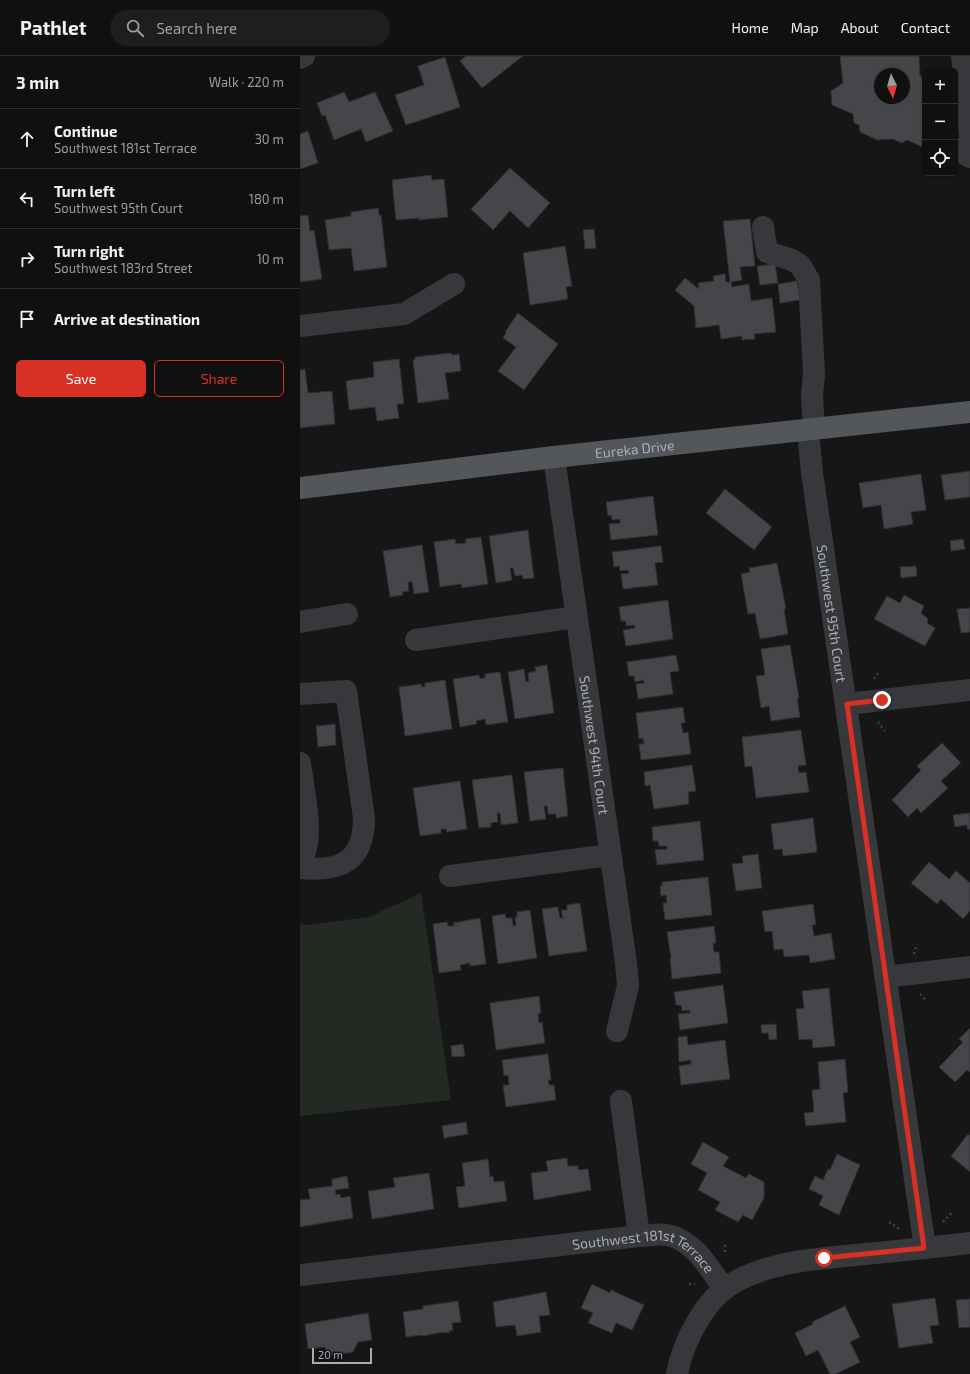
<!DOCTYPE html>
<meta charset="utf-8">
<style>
body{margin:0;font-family:"Exo 2",sans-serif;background:#1e1e1f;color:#f1f3f6}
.controls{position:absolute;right:12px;top:12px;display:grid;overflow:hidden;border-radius:6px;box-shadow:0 1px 3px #0004}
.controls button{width:36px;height:36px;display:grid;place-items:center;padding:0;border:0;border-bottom:1px solid #303031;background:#101011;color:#f1f3f6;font:20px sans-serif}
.compass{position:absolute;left:574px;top:12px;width:36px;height:36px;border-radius:50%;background:#101011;box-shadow:0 1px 3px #0004;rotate:175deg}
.scale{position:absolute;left:12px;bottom:10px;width:60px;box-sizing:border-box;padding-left:4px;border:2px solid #a9aeb6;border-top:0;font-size:11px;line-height:14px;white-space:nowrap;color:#a9aeb6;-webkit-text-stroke:3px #111112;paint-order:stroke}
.stop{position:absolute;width:12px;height:12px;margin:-9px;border:3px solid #d93025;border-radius:50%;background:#fff}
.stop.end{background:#d93025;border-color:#fff;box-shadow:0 1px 4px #0008}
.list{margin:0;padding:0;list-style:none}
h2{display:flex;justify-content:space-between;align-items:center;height:52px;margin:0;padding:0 16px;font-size:17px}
h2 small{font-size:13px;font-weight:400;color:#9c9d9f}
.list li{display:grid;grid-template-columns:26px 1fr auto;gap:12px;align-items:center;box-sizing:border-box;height:60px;padding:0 16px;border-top:1px solid #303031}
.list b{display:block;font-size:15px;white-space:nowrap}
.list p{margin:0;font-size:13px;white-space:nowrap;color:#9c9d9f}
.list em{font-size:13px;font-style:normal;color:#9c9d9f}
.actions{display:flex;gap:8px;padding:12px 16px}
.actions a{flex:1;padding:9px 0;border:1px solid #d93025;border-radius:6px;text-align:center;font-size:14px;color:#d93025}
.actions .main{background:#d93025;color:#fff}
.icon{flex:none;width:22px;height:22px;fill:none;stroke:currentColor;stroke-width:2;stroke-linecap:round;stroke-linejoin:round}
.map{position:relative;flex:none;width:670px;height:1318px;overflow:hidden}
header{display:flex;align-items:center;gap:24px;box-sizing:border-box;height:56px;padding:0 20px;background:#101011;border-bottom:1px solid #303031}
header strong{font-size:19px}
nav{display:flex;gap:22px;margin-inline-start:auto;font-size:14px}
.search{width:280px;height:36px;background:#1e1e1f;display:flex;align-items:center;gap:10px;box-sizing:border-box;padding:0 14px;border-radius:22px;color:#9c9d9f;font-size:15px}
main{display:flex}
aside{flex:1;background:#101011}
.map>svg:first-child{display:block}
.green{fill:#222a23}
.building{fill:#45464a;stroke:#303033;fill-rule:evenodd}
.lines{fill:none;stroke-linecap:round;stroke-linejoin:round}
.path{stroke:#3d3f43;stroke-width:2.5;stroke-dasharray:2 3;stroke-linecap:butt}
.minor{stroke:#37383c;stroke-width:22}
.major{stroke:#53565b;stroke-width:22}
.route{stroke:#d93025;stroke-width:5}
.labels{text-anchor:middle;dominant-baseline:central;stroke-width:3;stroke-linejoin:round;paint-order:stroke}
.street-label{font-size:14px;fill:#a9aeb6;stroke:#111112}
</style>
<header>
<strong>Pathlet</strong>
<div class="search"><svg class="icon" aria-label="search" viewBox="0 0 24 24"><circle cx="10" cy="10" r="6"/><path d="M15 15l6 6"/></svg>Search here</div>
<nav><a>Home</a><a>Map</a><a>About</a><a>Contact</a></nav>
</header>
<main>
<aside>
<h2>3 min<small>Walk · 220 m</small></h2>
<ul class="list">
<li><svg class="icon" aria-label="ahead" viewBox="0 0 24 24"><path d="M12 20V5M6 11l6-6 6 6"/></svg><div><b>Continue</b><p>Southwest 181st Terrace</p></div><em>30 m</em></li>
<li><svg class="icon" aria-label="left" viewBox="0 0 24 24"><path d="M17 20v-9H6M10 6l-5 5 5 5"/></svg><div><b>Turn left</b><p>Southwest 95th Court</p></div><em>180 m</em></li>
<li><svg class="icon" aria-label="right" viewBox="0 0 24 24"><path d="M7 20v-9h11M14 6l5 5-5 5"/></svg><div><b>Turn right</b><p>Southwest 183rd Street</p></div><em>10 m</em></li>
<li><svg class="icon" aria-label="arrive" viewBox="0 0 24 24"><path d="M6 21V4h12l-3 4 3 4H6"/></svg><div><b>Arrive at destination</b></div></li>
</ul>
<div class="actions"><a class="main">Save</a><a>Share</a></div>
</aside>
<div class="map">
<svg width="670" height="1318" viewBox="0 0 670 1318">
<rect width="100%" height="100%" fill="#161617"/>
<polygon class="green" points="121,837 151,1044 0,1060 0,868 5,869 69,861"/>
<g class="building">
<polygon points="166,0 223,0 182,32 160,5"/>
<path d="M540 0H619L620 20 625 22V92L607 84 602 87 593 83 577 84 560 76 559 69 554 67 553 58 532 49 531 35 543 27ZM580 18H604V42H580Z"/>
<polygon points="145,1 160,51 106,69 95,39 124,29 118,10"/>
<polygon points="44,36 49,46 75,36 93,75 66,86 61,73 34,84 25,59 22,60 17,47"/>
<polygon points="8,75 18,107 0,113 0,78"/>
<polygon points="210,112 250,147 228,172 210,155 193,174 171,153"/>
<polygon points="131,119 132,124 144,123 148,161 119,164 119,162 96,164 92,124"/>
<polygon points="78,152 79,159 81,159 87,211 54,215 51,192 29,194 25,164 51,160 51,156"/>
<polygon points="8,159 10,175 14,174 22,223 0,226 0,160"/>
<polygon points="450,163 455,210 440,211 442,224 431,226 432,231 449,228 451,245 472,242 476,276 454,278 455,283 442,284 442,280 421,283 419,269 396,272 394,250 375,234 385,222 399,233 398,227 414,225 413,220 425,218 426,226 430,226 423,165"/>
<polygon points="294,173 296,192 285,193 283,174"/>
<polygon points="265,190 272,230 266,231 268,243 230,249 223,197"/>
<polygon points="475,208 478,227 460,229 457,210"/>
<polygon points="497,225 500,244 480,247 478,228"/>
<polygon points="218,257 258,288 224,334 198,315 216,291 203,282 206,277 205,276"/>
<polygon points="151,297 152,299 159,298 161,315 145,317 149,343 118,347 113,304 115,304 115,301"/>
<polygon points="99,303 104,348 97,348 99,362 77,365 75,351 49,354 46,325 74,321 73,306"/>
<polygon points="5,313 8,337 32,335 35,368 0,372 0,314"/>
<polygon points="670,415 670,441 645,444 641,419"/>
<polygon points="621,418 626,454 611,456 613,468 584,473 581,449 563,452 559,427"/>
<polygon points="425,433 472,471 454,494 406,457"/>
<polygon points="353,440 358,479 311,484 309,468 320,467 320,463 312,464 311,459 308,460 306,446"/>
<polygon points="228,474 234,522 223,523 222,519 215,520 213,512 210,512 212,524 196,527 189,480"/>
<polygon points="181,481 188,528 162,532 161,528 140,531 134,486 155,483 156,488 166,487 165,483"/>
<polygon points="663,483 665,493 651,495 650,485"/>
<polygon points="122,489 129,536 114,538 112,526 108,526 109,535 102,536 103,539 90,541 83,495"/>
<polygon points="361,490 363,506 355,507 358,529 323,533 321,518 329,517 328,514 320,515 319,510 314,511 312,496"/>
<polygon points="477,507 486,553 484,553 488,578 460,583 455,557 448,558 441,518 450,516 449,512"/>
<polygon points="616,510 617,520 601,522 600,511"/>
<polygon points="604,539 624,550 621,557 628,563 627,567 635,572 625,590 574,563 587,540 600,547"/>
<polygon points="368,544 373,583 326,590 323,574 335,572 335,569 326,570 326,565 321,565 319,551"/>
<polygon points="670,552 670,576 661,577 657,553"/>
<polygon points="490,589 499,642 497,643 500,661 471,665 469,650 461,652 456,620 465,619 461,593"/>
<polygon points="376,599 379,615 370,616 373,638 338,643 336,628 344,627 344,624 335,626 334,620 329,620 327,606"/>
<polygon points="247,609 254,657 215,663 208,616 224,613 226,626 229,625 228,617 236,615 235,611"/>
<polygon points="200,616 208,666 186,669 185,663 176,665 177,668 160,671 153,623 179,619 180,623 185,622 185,618"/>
<polygon points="145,624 152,673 105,680 99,631 121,628 122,631 125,631 125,627"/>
<polygon points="383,651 385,667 381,667 383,677 388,676 391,698 341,704 339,688 344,688 343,682 339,683 336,657"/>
<polygon points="35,668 36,689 18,691 16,670"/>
<polygon points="501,674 506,709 498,710 499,717 506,716 509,736 456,742 452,710 445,711 442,681"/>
<polygon points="642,687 661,707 641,725 648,732 621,757 617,752 608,761 592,744 621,714 617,710"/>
<polygon points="392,709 396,735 388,736 389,748 354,753 350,729 345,730 344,716"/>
<polygon points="263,712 268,760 256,762 256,758 248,758 247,750 244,750 246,763 230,765 224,716"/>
<polygon points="212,719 218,767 201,769 200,757 197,757 198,766 191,767 191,771 179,772 172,724"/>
<polygon points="160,725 167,773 147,776 146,773 141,773 141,777 120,780 113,732"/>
<polygon points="670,757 670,773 667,773 667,769 655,771 653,759"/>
<polygon points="513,762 517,796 483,800 482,793 474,794 471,768"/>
<polygon points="400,765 404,804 357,809 355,794 367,793 367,790 359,790 358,785 353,785 352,771"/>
<polygon points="458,798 462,832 436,835 432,808 443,807 442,800"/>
<polygon points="629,806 649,823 656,815 670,827 670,855 663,863 641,843 637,848 611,827"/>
<polygon points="408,821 412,859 365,864 363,847 367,847 366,839 361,840 360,830 362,830 362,826"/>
<polygon points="280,847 287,895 249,900 242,853 258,851 260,862 263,862 261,854 267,854 267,849"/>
<polygon points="513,848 516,869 512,869 514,880 531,877 535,903 510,907 509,899 484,901 483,893 474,894 472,875 465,876 462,855"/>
<polygon points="230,854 237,902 198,908 192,860 205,858 206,862 212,862 213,870 216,869 215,861 217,861 217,856"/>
<polygon points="180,862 186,908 170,910 170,907 160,909 161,914 139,917 133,868 147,866 148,870 154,870 153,867"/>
<polygon points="414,870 416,887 413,887 414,896 419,896 421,917 372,923 370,902 371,902 367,876"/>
<polygon points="423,929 428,967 380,974 378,958 390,957 390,954 382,955 381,949 376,949 374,936"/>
<polygon points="529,932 535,990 513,992 512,983 499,984 496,953 504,952 502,935"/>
<polygon points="239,940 241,957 238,958 239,967 242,966 245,987 196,994 190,947"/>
<polygon points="476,968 477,983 469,984 468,977 462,977 461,969"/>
<polygon points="670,972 670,1016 667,1014 655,1026 639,1011 663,986 659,983"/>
<polygon points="387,980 388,989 425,984 430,1023 381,1029 379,1010 391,1008 391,1004 379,1006 378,981"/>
<polygon points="163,988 165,1000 152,1001 151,990"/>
<polygon points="248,998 251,1024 248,1024 249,1029 254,1029 256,1044 206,1051 203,1029 209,1029 208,1019 204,1020 202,1004"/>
<polygon points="545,1003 548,1036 543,1037 546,1066 506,1070 504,1057 514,1056 512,1034 520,1033 518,1006"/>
<polygon points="166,1066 168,1078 144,1082 142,1070"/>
<polygon points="668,1078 670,1080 670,1116 651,1100"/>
<polygon points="403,1086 429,1101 423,1110 446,1122 449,1118 464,1126 464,1142 452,1164 443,1159 438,1166 415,1154 420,1146 398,1134 407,1117 391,1108"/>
<polygon points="537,1098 560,1109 539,1159 519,1149 523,1140 509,1133 515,1120 523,1124 528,1113 530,1114"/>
<polygon points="267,1102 268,1110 278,1110 278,1114 288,1113 291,1134 234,1144 231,1117 248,1115 246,1105"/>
<polygon points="188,1103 190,1121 193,1120 194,1126 204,1125 207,1145 159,1152 156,1131 165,1130 162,1107"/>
<polygon points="129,1117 134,1153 72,1163 68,1135 95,1131 93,1122"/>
<polygon points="47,1120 49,1132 35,1134 36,1139 40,1138 41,1142 50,1140 53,1162 0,1171 0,1144 10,1143 8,1133 32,1130 32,1123"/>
<polygon points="292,1228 310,1237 311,1234 344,1249 332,1274 316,1267 312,1277 288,1267 293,1257 281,1252"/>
<polygon points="246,1236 250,1259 239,1260 241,1276 217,1280 215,1269 196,1271 193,1246"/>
<polygon points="635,1242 639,1269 630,1270 633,1287 599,1292 592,1248"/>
<polygon points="670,1243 670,1271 659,1272 656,1244"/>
<polygon points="158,1245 161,1266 152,1267 153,1274 149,1275 150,1276 144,1277 143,1276 123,1280 122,1279 106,1281 103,1256 123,1253 123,1250"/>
<polygon points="545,1250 560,1281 550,1286 560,1306 536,1318 530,1318 518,1294 506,1300 495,1277 513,1268 512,1266"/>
<polygon points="68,1257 72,1284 58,1286 53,1296 27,1300 25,1291 8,1293 5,1268"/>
</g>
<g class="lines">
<g class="path">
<polyline points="574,623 578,617"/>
<polyline points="578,666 585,675"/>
<polyline points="614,898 617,888"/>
<polyline points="620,938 627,945"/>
<polyline points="589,1166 599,1173"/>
<polyline points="643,1166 652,1156"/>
<polyline points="425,1196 425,1189"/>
<polyline points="389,1228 395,1228"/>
</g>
<g class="minor">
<polyline points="662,0 670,80"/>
<polyline points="0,2 4,0"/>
<polyline points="655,92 670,101"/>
<polyline points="463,171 467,196 492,204 500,209 509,224 514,318 512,339 514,374"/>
<polyline points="0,270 104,258 154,228"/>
<path id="s1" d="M508 374 512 417 625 1192"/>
<path id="s2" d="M254 401 326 907 328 930 317 975"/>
<polyline points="0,566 47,558"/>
<polyline points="116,584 276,561"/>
<path d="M0 638 46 635 64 762C64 806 40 816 0 812"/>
<polyline points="547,648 670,634"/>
<path d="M0 707C3 732 16 784 0 806"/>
<polyline points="150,820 310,799"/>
<polyline points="586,921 670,911"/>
<polyline points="321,1045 339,1180"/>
<path id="s3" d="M0 1219 339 1180C348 1180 358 1177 367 1179 394 1184 410 1213 424 1233"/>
<path d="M377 1318C383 1286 405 1242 435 1226 474 1204 521 1203 565 1198 600 1195 635 1191 670 1187"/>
</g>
<path class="major" id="s4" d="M0 432 254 401 670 356"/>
</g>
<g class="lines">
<polyline class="route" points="524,1202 624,1192 547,648 582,644"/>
</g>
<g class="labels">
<g class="street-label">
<text stroke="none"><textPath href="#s4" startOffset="337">Eureka Drive</textPath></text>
<text stroke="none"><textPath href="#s1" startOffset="185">Southwest 95th Court</textPath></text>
<text stroke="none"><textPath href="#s2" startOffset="291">Southwest 94th Court</textPath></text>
<text stroke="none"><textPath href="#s3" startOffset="351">Southwest 181st Terrace</textPath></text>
</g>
</g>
</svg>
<div class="controls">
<button>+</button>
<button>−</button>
<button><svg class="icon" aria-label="locate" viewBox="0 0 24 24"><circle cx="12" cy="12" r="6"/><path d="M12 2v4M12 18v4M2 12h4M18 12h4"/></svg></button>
</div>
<svg class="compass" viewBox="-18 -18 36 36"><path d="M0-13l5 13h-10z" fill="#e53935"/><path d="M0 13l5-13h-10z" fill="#9c9d9f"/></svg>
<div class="scale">20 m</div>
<div class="stop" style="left:524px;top:1202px"></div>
<div class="stop end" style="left:582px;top:644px"></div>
</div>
</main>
